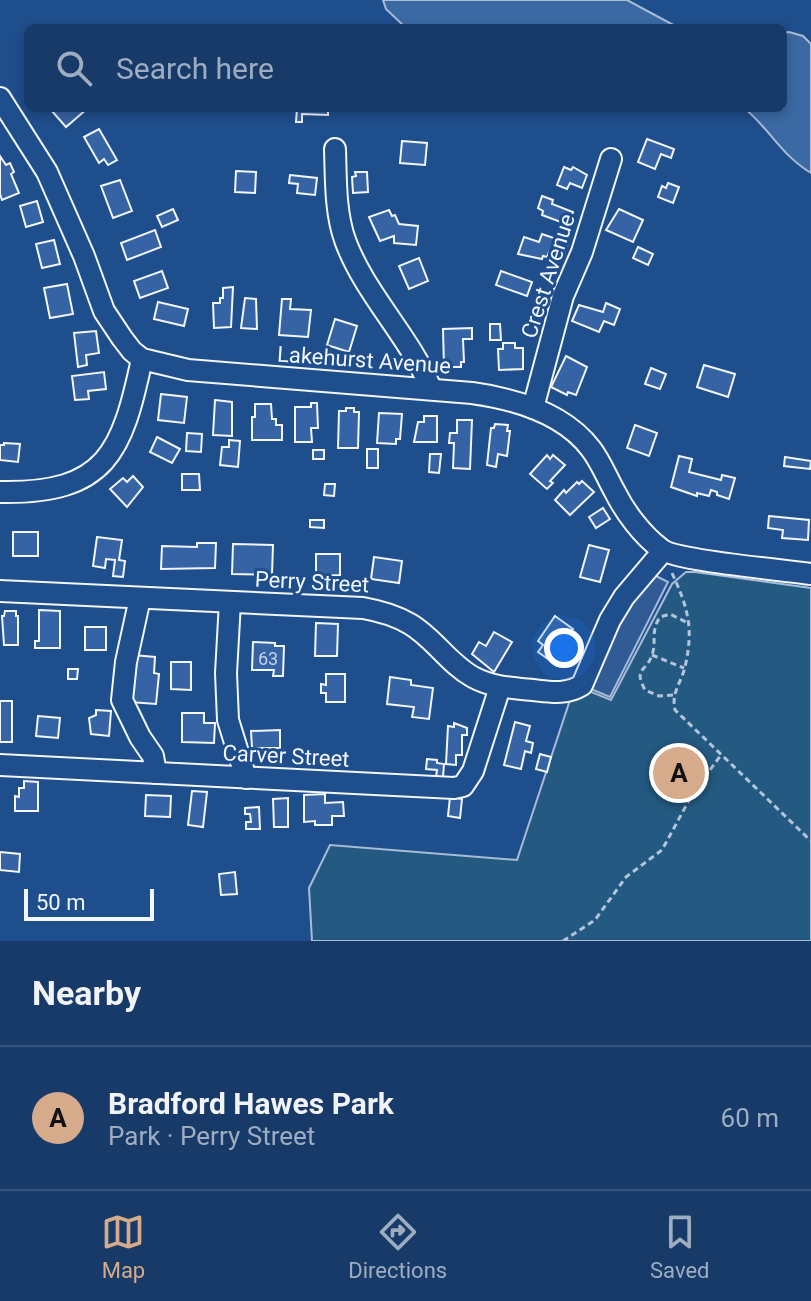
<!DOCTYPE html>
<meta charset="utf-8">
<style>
body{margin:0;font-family:Roboto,sans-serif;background:#244571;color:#f1f3f6}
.scale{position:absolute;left:24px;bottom:20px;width:130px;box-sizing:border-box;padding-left:8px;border:4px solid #f2f6ff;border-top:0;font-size:22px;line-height:28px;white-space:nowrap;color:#f2f6ff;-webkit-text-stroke:6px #1f4e8c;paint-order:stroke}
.you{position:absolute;left:564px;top:648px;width:28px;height:28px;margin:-20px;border:6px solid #fff;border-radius:50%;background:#1a73e8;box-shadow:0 0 0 12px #1a73e833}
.badge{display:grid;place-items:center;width:52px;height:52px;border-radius:50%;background:#d6ab8b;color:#111;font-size:26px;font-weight:700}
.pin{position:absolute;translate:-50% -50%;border:4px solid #fff;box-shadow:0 2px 8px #0006}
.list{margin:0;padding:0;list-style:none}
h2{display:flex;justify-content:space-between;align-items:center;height:104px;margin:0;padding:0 32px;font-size:34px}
h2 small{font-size:26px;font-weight:400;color:#9eadc0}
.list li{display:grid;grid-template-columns:52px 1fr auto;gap:24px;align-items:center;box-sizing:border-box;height:144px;padding:0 32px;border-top:2px solid #36547d}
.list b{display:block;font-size:30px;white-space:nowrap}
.list p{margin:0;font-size:26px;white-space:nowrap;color:#9eadc0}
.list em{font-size:26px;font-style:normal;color:#9eadc0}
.icon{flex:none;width:44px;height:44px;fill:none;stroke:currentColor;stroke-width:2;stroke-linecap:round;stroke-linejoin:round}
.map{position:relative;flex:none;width:811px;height:941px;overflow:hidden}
.search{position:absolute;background:#173a69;box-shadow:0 4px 12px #0003;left:24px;right:24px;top:24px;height:88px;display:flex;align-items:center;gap:20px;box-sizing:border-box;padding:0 28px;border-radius:12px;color:#9eadc0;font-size:30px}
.sheet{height:248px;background:#173a69}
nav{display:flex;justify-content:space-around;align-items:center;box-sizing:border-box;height:112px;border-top:2px solid #36547d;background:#173a69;font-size:22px;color:#9eadc0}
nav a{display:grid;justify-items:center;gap:4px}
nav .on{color:#d6ab8b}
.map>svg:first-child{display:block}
.green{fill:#245a82;stroke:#a8bbd7;stroke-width:2}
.parking{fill:#305b95;stroke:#a8bbd7;stroke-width:2}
.water{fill:#3b69a3;stroke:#a8bbd7;stroke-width:2}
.building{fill:#3563a3;stroke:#f2f6ff;stroke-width:2}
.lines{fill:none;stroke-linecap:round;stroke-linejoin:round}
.minor-casing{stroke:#f2f6ff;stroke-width:24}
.path{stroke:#b3c4dc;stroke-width:3;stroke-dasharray:6 4;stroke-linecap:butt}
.minor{stroke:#1f4e8c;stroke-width:20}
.labels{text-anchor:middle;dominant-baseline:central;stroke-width:6;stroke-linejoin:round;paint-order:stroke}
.number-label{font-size:18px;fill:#c3d1e8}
.street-label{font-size:22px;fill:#f2f6ff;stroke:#1f4e8c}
</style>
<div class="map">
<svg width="811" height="941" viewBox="0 0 811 941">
<rect width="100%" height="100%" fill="#1f4e8c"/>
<polygon class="green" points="686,572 695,572 811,588 811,941 312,941 309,888 330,845 517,860 571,697 584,689 611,700 672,584"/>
<polygon class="parking" points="654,575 668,582 610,697 586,687 632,600"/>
<g class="water">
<polygon points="383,0 627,0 679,28 406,28 386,9"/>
<path d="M789 32 803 36 811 44V173C781 155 769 128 744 108H783V33Z"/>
</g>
<g class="building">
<polygon points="53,108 88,108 66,127 51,110"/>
<polygon points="297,108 328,108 328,115 302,114 302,122 296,122"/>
<polygon points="99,129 117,160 108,165 104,159 99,163 84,137"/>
<polygon points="647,139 674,149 671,158 661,154 655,169 638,162"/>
<polygon points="402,141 427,143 425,165 400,163"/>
<polygon points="0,156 6,165 10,163 14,172 11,174 19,193 2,200 0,194"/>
<polygon points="564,167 571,170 573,167 587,175 582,188 570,183 567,189 557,185"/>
<polygon points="236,171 256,172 255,193 235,192"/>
<polygon points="355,172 367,172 368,192 353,193 352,177 356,176"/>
<polygon points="290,175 317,178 315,195 297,193 298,184 289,183"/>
<polygon points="120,180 132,211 113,218 101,186"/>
<polygon points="668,183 679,187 673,203 658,197 662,186 666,188"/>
<polygon points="542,196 553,200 552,204 573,212 569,225 542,215 543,211 538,208"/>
<polygon points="37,201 43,222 26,227 20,206"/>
<polygon points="173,209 178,220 162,227 157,216"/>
<polygon points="619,209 643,220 633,242 606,230"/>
<polygon points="389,210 392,216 395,215 399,224 418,226 416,245 394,243 394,236 380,241 369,217"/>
<polygon points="155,230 161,247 127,260 121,243"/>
<polygon points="542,234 568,243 563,257 549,252 547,257 543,256 542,259 518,254 524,237 539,242"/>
<polygon points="54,240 60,264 42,268 36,244"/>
<polygon points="638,247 653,254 648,265 633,258"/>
<polygon points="419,258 428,281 409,289 399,266"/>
<polygon points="162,271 168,288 140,298 134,281"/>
<polygon points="501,271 532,282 527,296 496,285"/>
<polygon points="67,284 73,314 50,318 44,288"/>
<polygon points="233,287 231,327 214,328 213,303 220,303 220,298 223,298 223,288"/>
<polygon points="245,298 256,299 257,329 241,328"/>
<polygon points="282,299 291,299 290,309 311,310 308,337 279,335"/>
<polygon points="158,302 188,309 184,326 154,319"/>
<polygon points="606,303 620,309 614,325 604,321 599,332 572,321 579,305 603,312"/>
<polygon points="335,319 357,326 349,352 327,345"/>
<polygon points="490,324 500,324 501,340 490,340"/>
<polygon points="472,328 472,339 463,339 464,362 461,362 461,367 444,367 443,329"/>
<polygon points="96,331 99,353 86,355 87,365 78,367 74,333"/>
<polygon points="503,343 515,343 515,348 523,348 523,369 499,370 498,349 503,349"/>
<polygon points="566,356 587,367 576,395 568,392 567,395 551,387"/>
<polygon points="704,365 735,374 728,397 697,387"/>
<polygon points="651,368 666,374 660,389 645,384"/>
<polygon points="104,372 106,389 88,391 89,399 75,400 72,376"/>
<polygon points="161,394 187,397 184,423 158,420"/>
<polygon points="215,400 232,402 232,436 213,435"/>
<polygon points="311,403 317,403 318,428 311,428 312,442 295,442 295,407 311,407"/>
<polygon points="255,404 271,404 272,419 276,419 276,425 282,425 282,440 252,440 252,417 255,417"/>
<polygon points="346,408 354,408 354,412 359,412 358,448 338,448 339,411 346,411"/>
<polygon points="379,413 402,414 400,439 396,439 396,444 377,443"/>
<polygon points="424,416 437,416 437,442 414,442 418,422 424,422"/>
<polygon points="457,420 472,420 470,469 453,468 454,443 449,443 450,433 457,433"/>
<polygon points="495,424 508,425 507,431 510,431 507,456 498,454 496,467 487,465 491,428 494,428"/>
<polygon points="635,425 657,433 649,456 627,448"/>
<polygon points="187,433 202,434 201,452 186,451"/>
<polygon points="157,437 180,449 172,463 150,452"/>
<polygon points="229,440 240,441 238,467 220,465 222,447 229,447"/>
<polygon points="4,443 20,444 18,462 0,460 0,445 4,445"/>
<rect x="367" y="449" width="11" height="19"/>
<rect x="313" y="450" width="11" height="9"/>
<polygon points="430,454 441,454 439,473 429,472"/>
<polygon points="547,455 550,459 553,455 565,465 550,481 553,483 547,489 530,474"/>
<polygon points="679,456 692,459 689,472 721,480 722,475 735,478 729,499 717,495 717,492 711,490 709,496 697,493 697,496 671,487"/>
<polygon points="785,457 811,461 810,469 784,466"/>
<polygon points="182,474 199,474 200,490 182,490"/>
<polygon points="133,476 143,487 127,507 110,489 123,478 127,482"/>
<polygon points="582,481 594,492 570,515 555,500 564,490 566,493 577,482 579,484"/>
<polygon points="325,484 335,484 334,496 324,495"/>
<polygon points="603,508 610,519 596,528 589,517"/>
<polygon points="769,516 809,520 808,540 782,538 783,530 768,528"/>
<polygon points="310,520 324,520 324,528 310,527"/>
<rect x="13" y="532" width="25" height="24"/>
<polygon points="97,537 122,540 119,560 125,561 123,577 113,576 115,560 106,559 105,568 93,566"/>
<polygon points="197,543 216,543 215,568 161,569 162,546 197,547"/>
<polygon points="233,544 273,545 272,575 232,574"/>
<polygon points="589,545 609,550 600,582 580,577"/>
<polygon points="316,554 340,554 340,575 316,576"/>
<polygon points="374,557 402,561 399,583 371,579"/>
<polygon points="39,610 60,611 60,648 35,648 35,641 39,641"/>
<polygon points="5,611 16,611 16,616 18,616 18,645 4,645 2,616 4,616"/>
<polygon points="555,616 573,629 551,661 538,652 543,645 538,641"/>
<polygon points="316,623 338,624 337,656 315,656"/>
<rect x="85" y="627" width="21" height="23"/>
<polygon points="494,632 512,642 494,672 472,654 479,642 486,646"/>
<polygon points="253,642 275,643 275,646 284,646 283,676 273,676 274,670 252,670"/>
<polygon points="133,655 155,657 154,673 159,674 156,704 130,702"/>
<polygon points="171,662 191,662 191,690 171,689"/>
<polygon points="68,669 78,669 77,679 68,679"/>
<polygon points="326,674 345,674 345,702 326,702 326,693 321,693 321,684 326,685"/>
<polygon points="390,677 411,680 411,685 433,688 429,719 412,717 414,707 387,704"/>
<rect x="0" y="701" width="12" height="41"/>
<polygon points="96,710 111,711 109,736 91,734 89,718 96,715"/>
<polygon points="182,713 204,713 204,723 215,723 214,743 182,742"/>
<polygon points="38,716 60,718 58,738 36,736"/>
<polygon points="515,722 530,726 526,741 533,743 531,753 525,751 521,769 504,765"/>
<polygon points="454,723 467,728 467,735 462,735 462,755 456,755 456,765 446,764 448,726 454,727"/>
<polygon points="280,730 280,748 252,748 251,731"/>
<polygon points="540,754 551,757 547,772 536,769"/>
<polygon points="427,759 437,760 437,763 444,764 443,777 436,777 437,770 426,769"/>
<polygon points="24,781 38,782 38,811 15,811 15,796 19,797 19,788 24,788"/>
<polygon points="192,791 207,792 203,827 188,825"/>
<polygon points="325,794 325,803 343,802 344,816 332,816 332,825 315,825 315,821 304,822 304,795"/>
<polygon points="146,795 171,796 170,817 145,816"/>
<polygon points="450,797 462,799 460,818 448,816"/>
<polygon points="288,798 288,827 274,827 273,799"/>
<polygon points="259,807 260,829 246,829 246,822 251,822 250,814 245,814 245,808"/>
<polygon points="0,852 20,854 19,872 0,870"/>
<polygon points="235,872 237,894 221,895 219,874"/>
</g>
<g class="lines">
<g class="minor-casing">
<g id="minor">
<path d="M0 98 47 172 84 256 104 311 122 338 132 351 142 359 188 370 472 393C515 399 564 413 591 449 601 462 607 478 615 492 625 512 642 535 661 549 676 561 785 570 811 574"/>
<path d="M335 149C336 178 335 212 345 240 364 293 411 338 431 389"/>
<polyline points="533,408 563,296 582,252 611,159"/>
<path d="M0 492C107 494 122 452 142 359"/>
<path d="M0 591 363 608C380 611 395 615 410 624 434 638 448 663 473 677 491 687 512 688 533 690 551 692 566 695 582 685L610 620 624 597 663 551"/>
<polyline points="140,598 126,662 122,700 140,737 153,756 156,773"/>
<polyline points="230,602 226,673 228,720 246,778"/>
<polyline points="0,765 454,788 463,786 473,771 500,687"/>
</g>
</g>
<g class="path">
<path d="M672 573C688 608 694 628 685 667 681 683 671 693 675 710L811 841"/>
<polyline points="652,655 684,668"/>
<path d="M673 695 659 696 645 690C633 667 646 673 652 655 657 641 650 632 660 617L670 614 690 624"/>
<polyline points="563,941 595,920 626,877 662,850 693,793 721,755"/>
</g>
<use href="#minor" class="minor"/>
</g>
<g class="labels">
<g class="number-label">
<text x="268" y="658">63</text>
</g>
<g class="street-label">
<text transform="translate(548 276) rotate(-72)">Crest Avenue</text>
<text transform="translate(364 360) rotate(4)">Lakehurst Avenue</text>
<text transform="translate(312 582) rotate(3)">Perry Street</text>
<text transform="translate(286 756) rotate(3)">Carver Street</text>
</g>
</g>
</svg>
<div class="scale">50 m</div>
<div class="you"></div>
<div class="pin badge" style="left:679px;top:773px">A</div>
<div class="search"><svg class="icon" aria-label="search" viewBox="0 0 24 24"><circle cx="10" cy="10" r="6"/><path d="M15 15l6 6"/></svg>Search here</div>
</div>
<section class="sheet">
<h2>Nearby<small></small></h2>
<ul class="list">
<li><span class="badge">A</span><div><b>Bradford Hawes Park</b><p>Park · Perry Street</p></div><em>60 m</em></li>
</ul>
</section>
<nav>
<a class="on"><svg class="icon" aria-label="map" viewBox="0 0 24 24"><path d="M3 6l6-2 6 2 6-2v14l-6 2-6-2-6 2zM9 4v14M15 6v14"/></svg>Map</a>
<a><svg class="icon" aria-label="directions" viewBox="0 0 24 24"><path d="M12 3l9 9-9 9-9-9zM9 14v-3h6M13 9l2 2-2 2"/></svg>Directions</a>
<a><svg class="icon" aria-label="saved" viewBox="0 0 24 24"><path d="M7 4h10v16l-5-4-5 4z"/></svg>Saved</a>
</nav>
